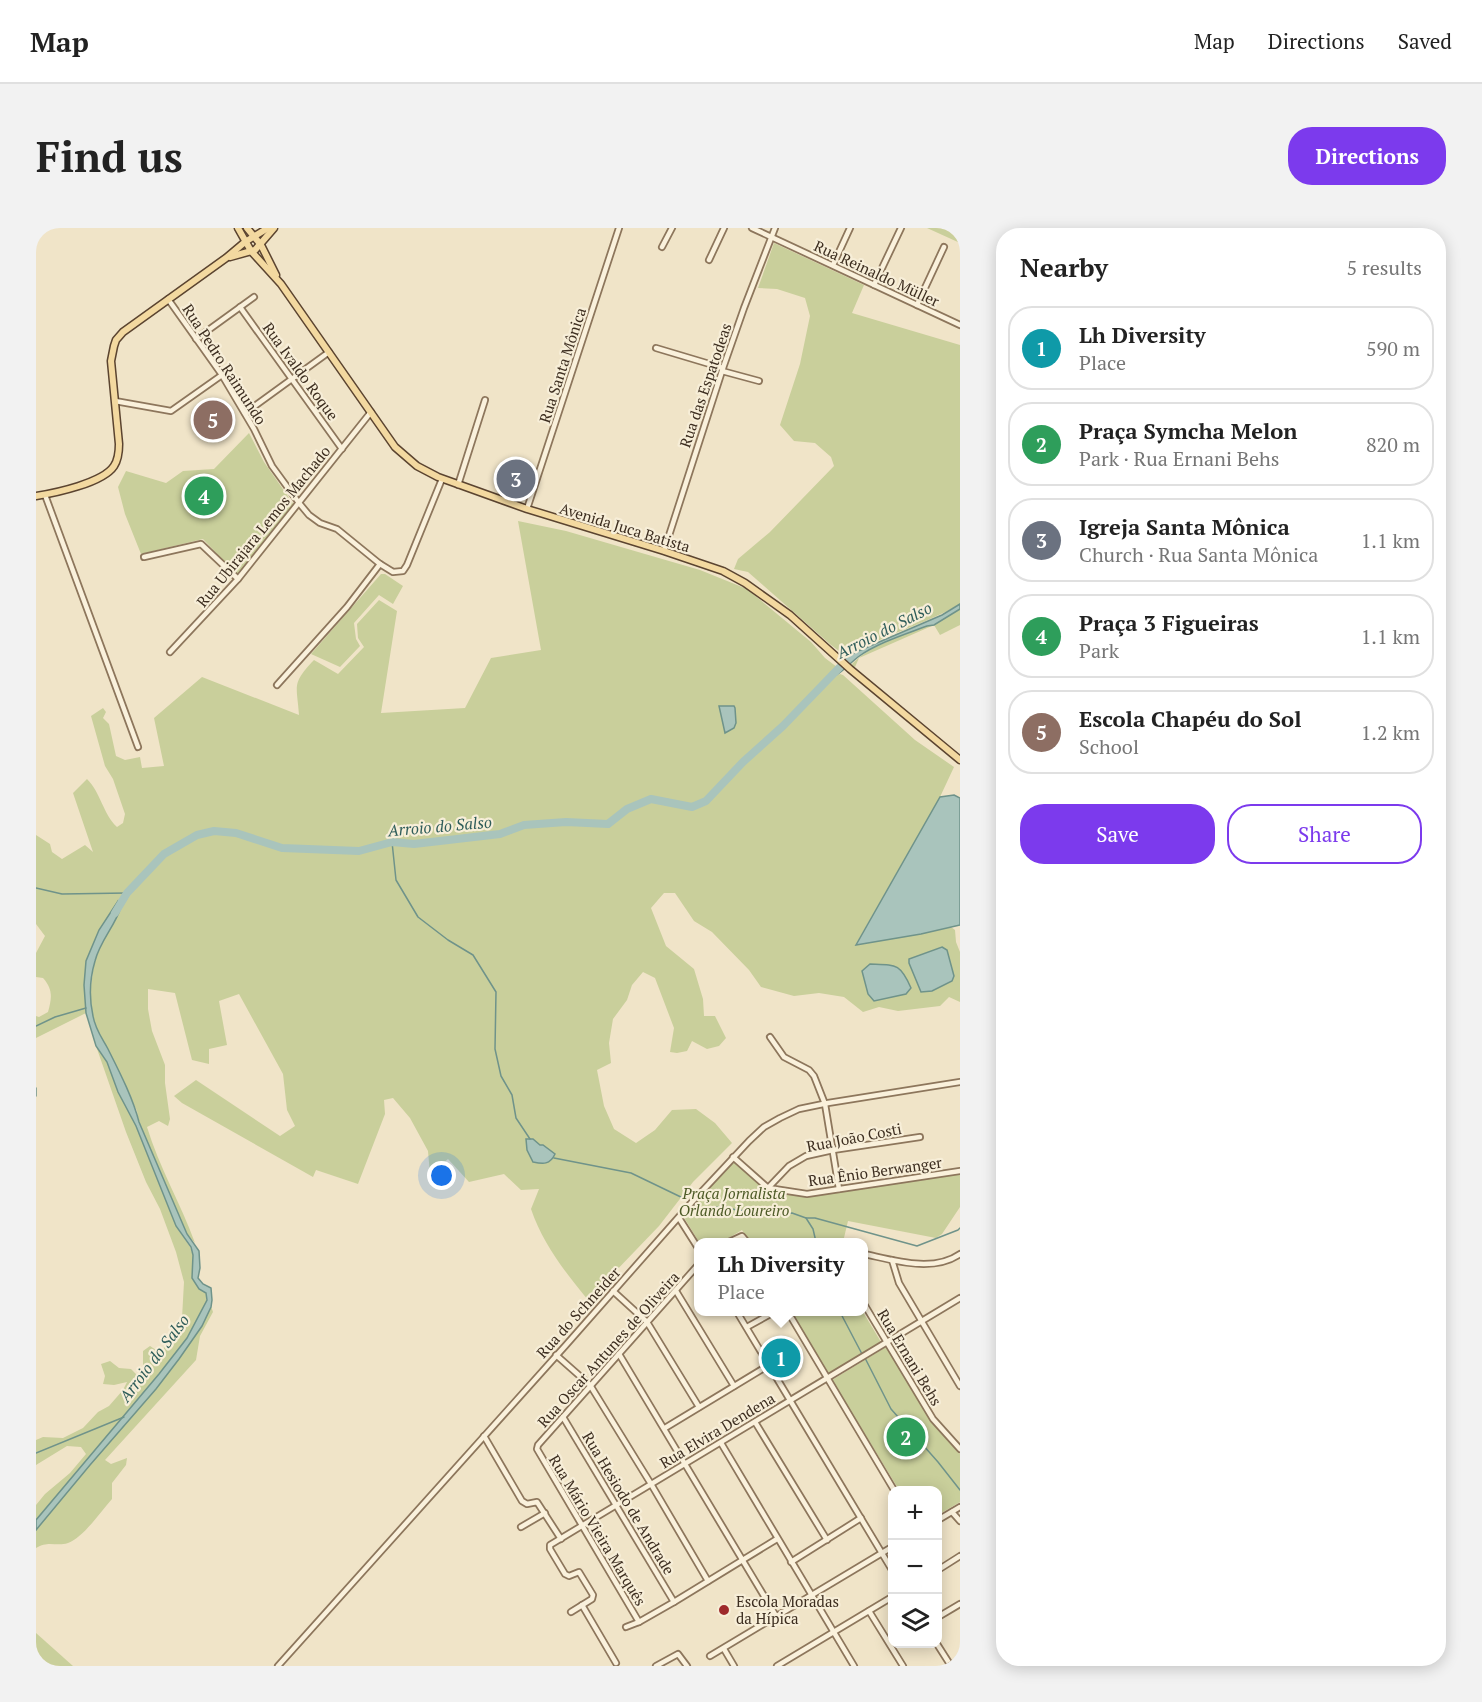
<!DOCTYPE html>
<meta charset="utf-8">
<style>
body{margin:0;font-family:"PT Serif",serif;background:#f2f2f2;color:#222}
.controls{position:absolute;right:18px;bottom:18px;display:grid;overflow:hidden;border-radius:12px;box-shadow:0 3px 15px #0003}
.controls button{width:54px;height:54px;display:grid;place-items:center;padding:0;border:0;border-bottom:2px solid #e0e0e0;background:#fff;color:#222;font:30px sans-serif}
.you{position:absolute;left:406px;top:948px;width:21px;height:21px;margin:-15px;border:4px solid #fff;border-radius:50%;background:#1a73e8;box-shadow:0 0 0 9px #1a73e833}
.badge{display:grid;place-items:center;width:39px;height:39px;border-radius:50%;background:#7c3aed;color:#fff;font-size:20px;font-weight:700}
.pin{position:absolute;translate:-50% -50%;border:3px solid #fff;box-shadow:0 2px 6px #0006}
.popup{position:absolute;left:658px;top:1010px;width:174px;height:78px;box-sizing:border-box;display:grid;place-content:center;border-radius:12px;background:#fff;filter:drop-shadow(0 2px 4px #0005);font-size:20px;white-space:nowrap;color:#767676}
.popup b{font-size:22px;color:#222}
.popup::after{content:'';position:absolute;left:50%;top:100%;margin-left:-12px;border:12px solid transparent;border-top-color:#fff}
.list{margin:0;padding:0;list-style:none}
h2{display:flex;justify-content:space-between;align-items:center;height:78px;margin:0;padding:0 24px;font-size:26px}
h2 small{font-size:20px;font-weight:400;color:#767676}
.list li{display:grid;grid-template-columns:39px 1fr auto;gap:18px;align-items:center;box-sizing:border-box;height:84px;margin:0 12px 12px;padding:0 12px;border:2px solid #e0e0e0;border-radius:24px}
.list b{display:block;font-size:22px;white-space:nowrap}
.list p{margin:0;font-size:20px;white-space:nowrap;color:#767676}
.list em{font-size:20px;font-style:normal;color:#767676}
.actions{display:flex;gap:12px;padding:18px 24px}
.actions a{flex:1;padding:14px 0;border:2px solid #7c3aed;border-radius:24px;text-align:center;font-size:21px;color:#7c3aed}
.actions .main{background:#7c3aed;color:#fff}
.icon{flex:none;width:33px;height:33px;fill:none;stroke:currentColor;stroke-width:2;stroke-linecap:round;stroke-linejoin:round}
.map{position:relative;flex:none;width:924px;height:1438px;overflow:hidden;border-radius:24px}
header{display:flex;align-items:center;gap:36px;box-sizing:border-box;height:84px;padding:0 30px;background:#fff;border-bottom:2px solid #e0e0e0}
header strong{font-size:28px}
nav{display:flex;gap:33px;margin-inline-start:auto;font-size:21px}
.intro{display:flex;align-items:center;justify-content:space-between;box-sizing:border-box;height:144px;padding:0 36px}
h1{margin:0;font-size:42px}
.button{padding:15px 27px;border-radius:24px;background:#7c3aed;color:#fff;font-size:21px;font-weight:700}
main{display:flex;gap:36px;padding:0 36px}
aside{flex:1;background:#fff;border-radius:24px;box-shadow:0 3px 15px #0003}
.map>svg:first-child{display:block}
.green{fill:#c9cf9b}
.water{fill:#a9c4bc;stroke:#6f938a;stroke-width:1.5}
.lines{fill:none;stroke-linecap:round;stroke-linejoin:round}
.stream{stroke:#6f938a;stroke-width:1.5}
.river{stroke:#a9c4bc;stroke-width:8}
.minor-casing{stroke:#8d765c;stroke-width:8}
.major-casing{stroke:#5b4430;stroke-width:9}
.minor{stroke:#faf1dc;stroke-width:4.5}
.major{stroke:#f3d9a0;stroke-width:6}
.poi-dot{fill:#9e2a2b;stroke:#f7eed8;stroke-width:2}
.labels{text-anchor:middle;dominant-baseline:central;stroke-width:4.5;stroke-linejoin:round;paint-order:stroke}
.street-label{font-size:15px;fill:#3d2e20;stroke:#f7eed8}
.park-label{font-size:15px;font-style:italic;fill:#4d5a26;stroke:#f7eed8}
.poi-label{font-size:15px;fill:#3d2e20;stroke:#f7eed8;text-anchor:start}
.water-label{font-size:16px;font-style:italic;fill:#2f5d5a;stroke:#f7eed8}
</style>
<header>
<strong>Map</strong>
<nav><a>Map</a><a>Directions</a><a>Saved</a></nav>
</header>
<div class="intro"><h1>Find us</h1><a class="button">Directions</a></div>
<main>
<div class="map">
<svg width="924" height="1438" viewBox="0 0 924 1438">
<rect width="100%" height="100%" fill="#f0e4c8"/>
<g class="green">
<polygon points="891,0 924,0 924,15"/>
<path d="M738 15 828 57 816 85 924 117V376C888 397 846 407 811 429L795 417 712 344 698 341 702 331 734 304 798 238 795 229 779 215 758 213 744 197 764 136 774 88 769 70 741 61 722 60Z"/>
<polygon points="213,205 228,234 258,277 201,347 167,311 105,326 89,286 82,259 90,243 130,255 147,243 178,241"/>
<path d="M482 293 530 303 664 342 711 361 775 414 789 430 801 439 796 444 797 449 804 446 807 447 879 512 918 539 904 569 820 716 915 699 919 702 920 714 924 724V774L913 769 904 778 862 783 843 779 827 784 808 769 783 765 758 768 725 759 713 742 676 704 658 693 639 665H628L615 680 630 718 658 741 667 771 668 788H679L690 810 683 818 671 821 656 813 651 823 641 825 634 824 638 800 619 750 607 744 596 757 591 772 577 791 573 815 575 835 561 842 568 878 578 901 600 915 619 902 636 882 660 881 679 895 696 915 657 954 623 998 552 1072C529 1044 507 1016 495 981L503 961 485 962 468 946 433 954 412 931 403 939 401 957 395 958 392 923 374 890 357 870 348 872 349 886 322 956 280 942 277 949 146 875 138 868 160 852 244 908 259 898 251 882 247 846 203 766 183 773 191 817 173 821V836L156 832 139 765 112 761V781L116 803 129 837V855L134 891 132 898 123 893 111 899C123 939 145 976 159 1015L151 1006 103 894 101 883 76 830 63 808 56 787 54 764 59 730 70 706 83 684 82 674 63 702 49 774 50 785 0 810V788L3 789 12 784C16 770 17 761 7 750L0 749V725L9 708 0 696V607L14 616 16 624 26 631 49 617 57 624 37 565 51 551C65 565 67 586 81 599L87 595 89 586 77 551 69 538 55 488 67 480 70 484 67 490 73 496 80 528 89 532 104 529 106 540 128 538 118 490 166 449 263 487C261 457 255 456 278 432L302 446 328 419 322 410 321 396 343 372 361 383 345 485 429 480 455 430 505 422Z"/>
<polygon points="345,346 349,346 367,358 357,376 343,367 318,395 320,411 324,418 304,439 275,426"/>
<path d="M924 381V397L904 407 898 397 823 430 819 439 815 437C834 417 866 408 891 398L898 396Z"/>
<polygon points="60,818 71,834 82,864 100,898 140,998 154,1019 157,1027 156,1050 170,1065 171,1072 151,1110 123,1146 0,1292 0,1277 9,1266 34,1245 50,1226 45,1219 31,1218 0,1237 0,1212 7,1209 27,1210 47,1200 62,1184 73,1178 87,1162 91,1154 78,1157 67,1156 69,1148 65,1136 74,1133 83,1140 95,1141 101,1147 107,1143 107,1123 114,1118 120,1122 126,1123 146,1090 148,1054 140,1024 124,981 110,954 90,904"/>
<polygon points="697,932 730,963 771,969 924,946 924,979 906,1006 900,1010 812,993 807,1014 714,1014 706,1002 686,1014 663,1014 647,988"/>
<path d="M175 1078 177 1084 164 1108 160 1132 69 1232 75 1236 91 1230 90 1237 76 1255V1271C65 1283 48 1309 32 1315 20 1319 13 1312 0 1320V1302L54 1237 120 1161 165 1098Z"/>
<polygon points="755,1084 827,1084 845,1114 793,1146"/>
<polygon points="850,1119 895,1193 924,1226 924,1274 902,1287 902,1262 863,1262 796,1152"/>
<polygon points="0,1405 37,1438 0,1438"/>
</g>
<g class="water">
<path d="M924 376V381L898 397 891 398C870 406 841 415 822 429 813 436 807 444 797 449L796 444 811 429 820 424 906 387Z"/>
<polygon points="683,478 698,478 699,480 700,495 698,500 689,505"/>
<polygon points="918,567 924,570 924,697 885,706 820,717 904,569"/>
<path d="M82 673 85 679C79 698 64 713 59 733 54 750 53 770 57 788 59 801 66 810 72 821 83 843 97 870 103 894L151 1006 163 1023 164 1040 162 1050 167 1056 175 1060 176 1072 175 1079 166 1098 143 1131 120 1161 54 1237 0 1302V1292L123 1146 151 1110 171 1072 170 1065 163 1061 156 1050 157 1027 155 1019 140 998 100 898 82 864 71 834 60 818 50 785 48 757 50 733 63 702Z"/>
<polygon points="906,719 911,722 918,748 916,753 896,763 885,764 873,735 873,731"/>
<path d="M834 736C860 737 864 735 875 760L870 766 838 773 832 766 826 743Z"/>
<path d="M490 911H497L504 917H507L519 926C514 937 507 936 497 934L491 922Z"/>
</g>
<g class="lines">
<g class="stream">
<polyline points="356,614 360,652 382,689 412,712 437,727 460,764 459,821 465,848 476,867 480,890 494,911"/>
<polyline points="0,660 26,666 91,665"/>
<polyline points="0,798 19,789 50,780"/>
<polyline points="0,860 0,868"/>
<polyline points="518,930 595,945 649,971 658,978 666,980 690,979 700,982 714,983 737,987 756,985 770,990 777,1001 780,1014"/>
<polyline points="770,990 779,990 881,1018 922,1002 924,1000"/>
<polyline points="804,1084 826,1126"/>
<polyline points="829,1130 855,1181 902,1234 924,1262"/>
<polyline points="0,1225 88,1189"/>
</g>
<polyline class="river" points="79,685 91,665 128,626 161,607 178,603 200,605 246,620 323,623 356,614 378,616 464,606 488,597 530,594 572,596 591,581 615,571 656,579 670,573 707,534 747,498 803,440"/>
<g class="minor-casing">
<g id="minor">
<polyline points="716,0 924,97"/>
<polyline points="626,19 636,0"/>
<polyline points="673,32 688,0"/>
<polyline points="797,37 814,0"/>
<polyline points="838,57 865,0"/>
<polyline points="132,71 186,147 218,201 236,238 263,275 273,287 284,295 301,301 344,336 357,344 367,343 371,337 406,251"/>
<polyline points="881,77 908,19"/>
<polyline points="204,79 306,221"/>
<polyline points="160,111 218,69"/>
<polyline points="620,120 687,140"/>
<polyline points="686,143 723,153"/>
<polyline points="79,173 135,183 186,147"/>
<polyline points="209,185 293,124"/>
<polyline points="422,257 449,172"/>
<polyline points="9,267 102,519"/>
<polyline points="491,281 583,0"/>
<polyline points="628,323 687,140 708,80 739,0"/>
<polyline points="108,329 165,316 202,351"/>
<polyline points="134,424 202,351 335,184"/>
<polyline points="241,457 311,379 344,336"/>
<polyline points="734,809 748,829 773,842 778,848 789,876 803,961"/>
<polyline points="697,929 732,960 771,966 924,943"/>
<polyline points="732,960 753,938 770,928 797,922 884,909"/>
<polyline points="643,990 662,1020"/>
<polyline points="693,1014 706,1008 711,1014"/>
<path d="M828 1026C857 1032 897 1045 924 1026"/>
<polyline points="856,1032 863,1055 924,1158"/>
<polyline points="577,1063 611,1094 663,1179"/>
<polyline points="640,1063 698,1158"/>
<polyline points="828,1076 897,1191 924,1221"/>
<polyline points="701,1084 856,1342"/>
<polyline points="752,1084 858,1262"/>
<polyline points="711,1099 738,1084"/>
<polyline points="583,1126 740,1388"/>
<polyline points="520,1127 554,1157 615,1256 672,1353"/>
<polyline points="527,1189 638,1374"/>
<polyline points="719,1194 791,1312"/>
<polyline points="629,1200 733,1137"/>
<polyline points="448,1208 486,1273 491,1276 501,1274 525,1311"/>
<polyline points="685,1215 818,1438"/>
<polyline points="916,1284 924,1293"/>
<polyline points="902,1292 924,1279"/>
<polyline points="485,1299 509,1285"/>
<polyline points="755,1334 825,1290"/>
<polyline points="902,1342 924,1328"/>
<polyline points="546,1377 580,1435"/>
<polyline points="833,1383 867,1438"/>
<polyline points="535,1384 556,1371 557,1367 543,1344 533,1348 529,1346 514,1321 514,1317 924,1070"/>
<polyline points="902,1389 924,1376"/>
<polyline points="603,1394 501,1221 502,1217 662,1037"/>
<polyline points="590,1399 603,1394 638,1374 741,1311"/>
<polyline points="901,1416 915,1438"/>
<polyline points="688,1421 698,1438"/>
<polyline points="674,1428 856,1319"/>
<polyline points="242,1438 530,1117 656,974 713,913 728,899 744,890 763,881 792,875 924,854"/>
<polyline points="620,1438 642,1426 651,1438"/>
<polyline points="741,1438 856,1369"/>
</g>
</g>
<g class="major-casing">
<g id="major">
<polyline points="202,0 215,23 245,56 359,219 381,238 402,249 491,281 628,323 687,343 709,355 754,387 814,441 924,532"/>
<polyline points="211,0 225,17 240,47"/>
<polyline points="194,29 219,22 238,0"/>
<path d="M0 268C19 265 67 255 78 238 82 232 83 224 83 216L75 133 78 118 80 112 87 104 190 30 209 14 232 0"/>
</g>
</g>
<use href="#minor" class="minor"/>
<use href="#major" class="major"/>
</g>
<circle class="poi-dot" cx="688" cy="1382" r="6"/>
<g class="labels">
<g class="street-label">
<text transform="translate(841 45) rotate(25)">Rua Reinaldo Müller</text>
<text transform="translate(189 136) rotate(57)">Rua Pedro Raimundo</text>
<text transform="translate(526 137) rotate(-72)">Rua Santa Mônica</text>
<text transform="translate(265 143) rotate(54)">Rua Ivaldo Roque</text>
<text transform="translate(669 157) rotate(-71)">Rua das Espatodeas</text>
<text transform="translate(227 298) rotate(-51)">Rua Ubirajara Lemos Machado</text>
<text transform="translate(589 299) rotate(17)">Avenida Juca Batista</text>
<text transform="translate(818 909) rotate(-11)">Rua João Costi</text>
<text transform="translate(839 943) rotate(-8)">Rua Ênio Berwanger</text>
<text transform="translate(542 1084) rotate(-48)">Rua do Schneider</text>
<text transform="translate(572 1121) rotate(-48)">Rua Oscar Antunes de Oliveira</text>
<text transform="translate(874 1129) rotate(59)">Rua Ernani Behs</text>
<text transform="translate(681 1202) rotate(-31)">Rua Elvira Dendena</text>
<text transform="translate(593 1275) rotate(59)">Rua Hesiodo de Andrade</text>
<text transform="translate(562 1302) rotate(59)">Rua Mário Vieira Marquês</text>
</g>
<g class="park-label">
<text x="698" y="965">Praça Jornalista<tspan x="698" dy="17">Orlando Loureiro</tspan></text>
</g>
<g class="poi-label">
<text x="700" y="1373">Escola Moradas<tspan x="700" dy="17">da Hípica</tspan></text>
</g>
<g class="water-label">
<text transform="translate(848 402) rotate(-27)">Arroio do Salso</text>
<text transform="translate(404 598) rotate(-5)">Arroio do Salso</text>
<text transform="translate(118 1130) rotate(-53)">Arroio do Salso</text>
</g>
</g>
</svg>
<div class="controls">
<button>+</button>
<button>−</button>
<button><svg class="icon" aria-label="layers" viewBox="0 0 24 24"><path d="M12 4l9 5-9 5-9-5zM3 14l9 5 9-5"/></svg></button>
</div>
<div class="you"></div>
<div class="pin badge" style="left:745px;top:1130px;background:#0f9aa8">1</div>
<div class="popup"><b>Lh Diversity</b>Place</div>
<div class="pin badge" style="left:870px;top:1209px;background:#2e9e5b">2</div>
<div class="pin badge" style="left:480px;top:251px;background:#6b7280">3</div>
<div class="pin badge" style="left:168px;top:268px;background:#2e9e5b">4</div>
<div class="pin badge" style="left:177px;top:192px;background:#8d6e63">5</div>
</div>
<aside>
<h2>Nearby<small>5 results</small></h2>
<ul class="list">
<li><span class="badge" style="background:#0f9aa8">1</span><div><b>Lh Diversity</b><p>Place</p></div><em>590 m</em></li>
<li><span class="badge" style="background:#2e9e5b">2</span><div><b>Praça Symcha Melon</b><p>Park · Rua Ernani Behs</p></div><em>820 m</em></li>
<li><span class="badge" style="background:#6b7280">3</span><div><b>Igreja Santa Mônica</b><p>Church · Rua Santa Mônica</p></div><em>1.1 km</em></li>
<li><span class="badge" style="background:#2e9e5b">4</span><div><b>Praça 3 Figueiras</b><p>Park</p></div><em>1.1 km</em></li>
<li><span class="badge" style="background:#8d6e63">5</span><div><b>Escola Chapéu do Sol</b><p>School</p></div><em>1.2 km</em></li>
</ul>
<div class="actions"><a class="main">Save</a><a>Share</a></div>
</aside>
</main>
